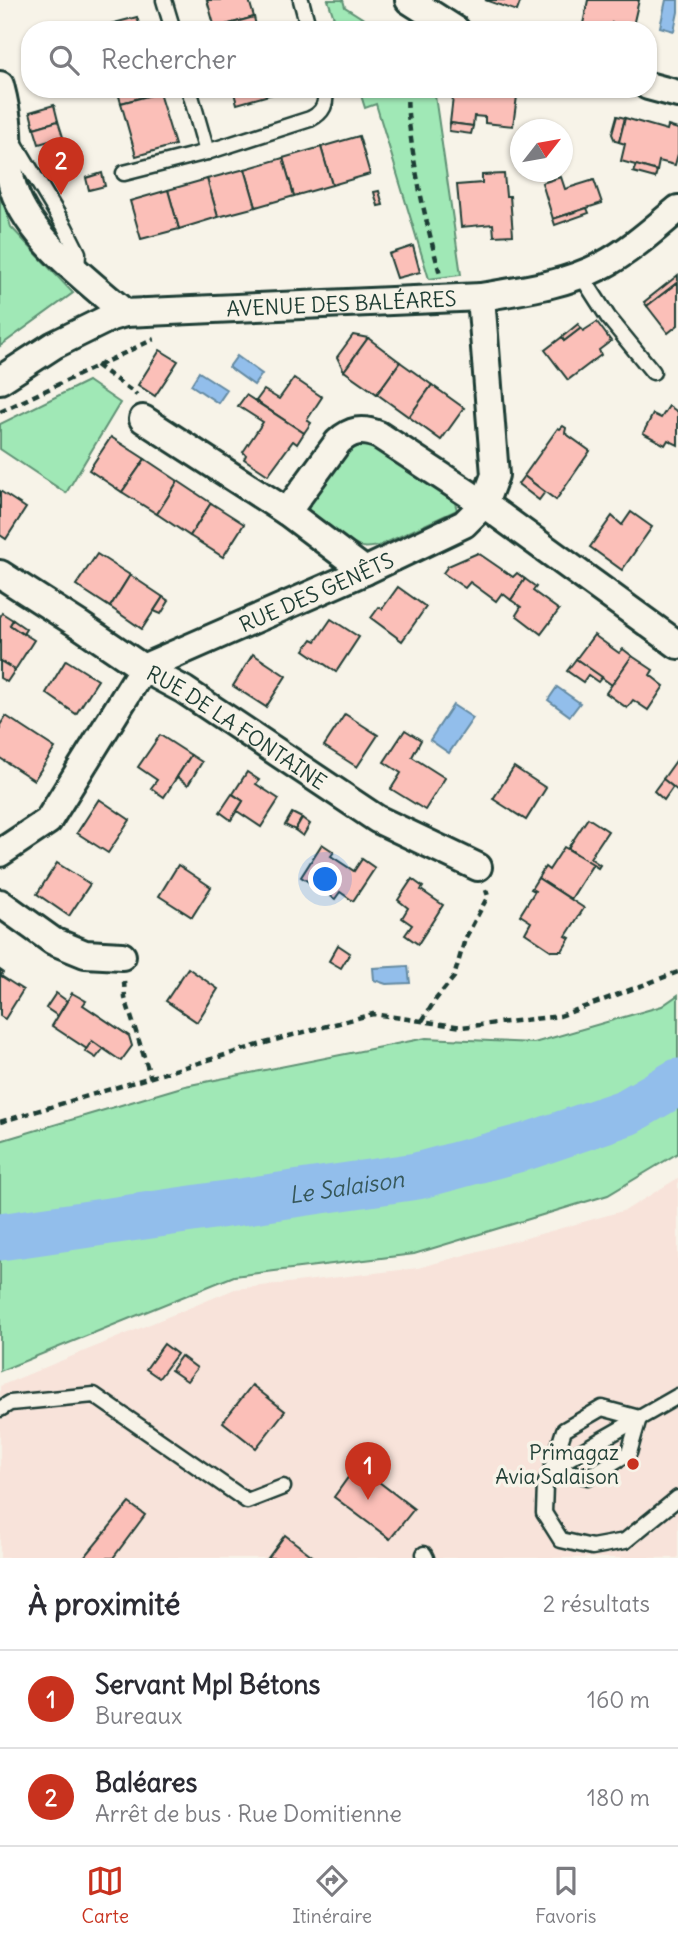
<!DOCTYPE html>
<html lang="fr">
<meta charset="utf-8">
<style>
body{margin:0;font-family:Delius,sans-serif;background:#f2f2f3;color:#2b2b33}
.compass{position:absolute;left:510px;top:119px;width:63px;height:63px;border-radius:50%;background:#fff;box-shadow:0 2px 5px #0004;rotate:59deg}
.you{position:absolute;left:326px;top:880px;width:24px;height:24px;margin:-18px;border:5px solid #fff;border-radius:50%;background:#1a73e8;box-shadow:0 0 0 10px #1a73e833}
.badge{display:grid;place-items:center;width:46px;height:46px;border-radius:50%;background:#c8321e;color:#fff;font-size:23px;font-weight:700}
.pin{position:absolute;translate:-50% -58px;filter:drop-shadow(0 2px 4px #0008)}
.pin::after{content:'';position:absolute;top:37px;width:24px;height:21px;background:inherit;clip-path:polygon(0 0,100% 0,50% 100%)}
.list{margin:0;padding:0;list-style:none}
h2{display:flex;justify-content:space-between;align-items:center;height:91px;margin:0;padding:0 28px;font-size:30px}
h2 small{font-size:23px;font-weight:400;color:#7c7c81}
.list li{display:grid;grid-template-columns:46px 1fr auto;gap:21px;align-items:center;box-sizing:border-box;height:98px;padding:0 28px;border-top:2px solid #e1e1e2}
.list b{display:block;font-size:26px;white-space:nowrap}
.list p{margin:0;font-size:23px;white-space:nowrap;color:#7c7c81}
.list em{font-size:23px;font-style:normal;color:#7c7c81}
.icon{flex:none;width:38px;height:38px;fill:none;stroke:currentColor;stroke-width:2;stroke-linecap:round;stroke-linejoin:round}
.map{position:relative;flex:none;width:678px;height:1558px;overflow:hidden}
.search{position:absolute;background:#fff;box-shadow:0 2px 5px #0004;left:21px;right:21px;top:21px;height:77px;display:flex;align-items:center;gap:18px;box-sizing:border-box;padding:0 24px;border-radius:28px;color:#7c7c81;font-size:26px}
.sheet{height:287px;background:#fff}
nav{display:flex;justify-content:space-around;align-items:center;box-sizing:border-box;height:98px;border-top:2px solid #e1e1e2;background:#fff;font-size:19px;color:#7c7c81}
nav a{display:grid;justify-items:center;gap:4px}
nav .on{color:#c8321e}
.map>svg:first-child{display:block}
.built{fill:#f8e3da}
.green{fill:#a0e8b6;stroke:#609275;stroke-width:2}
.water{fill:#92beeb;stroke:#648aa2;stroke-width:2}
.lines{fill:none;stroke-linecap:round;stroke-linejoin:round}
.river{stroke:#92beeb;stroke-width:47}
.building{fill:#fbbfb8;stroke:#1f3d34;stroke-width:2}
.lane-casing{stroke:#1f3d34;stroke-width:19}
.street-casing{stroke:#1f3d34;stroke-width:32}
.path{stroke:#1f3d34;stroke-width:4.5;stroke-dasharray:7 5;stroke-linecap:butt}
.lane{stroke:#f7f3e8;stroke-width:14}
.street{stroke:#f7f3e8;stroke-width:26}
.poi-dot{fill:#c8321e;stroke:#f7f3e8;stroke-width:2.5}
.labels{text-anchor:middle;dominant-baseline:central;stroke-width:7;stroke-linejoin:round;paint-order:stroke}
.street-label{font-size:21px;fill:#1f3d34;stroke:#f7f3e8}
.poi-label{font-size:21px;fill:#1f3d34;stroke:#f7f3e8;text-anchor:end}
.water-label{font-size:23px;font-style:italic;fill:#365759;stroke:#f7f3e8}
</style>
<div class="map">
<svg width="678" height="1558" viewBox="0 0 678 1558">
<rect width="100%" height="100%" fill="#f7f3e8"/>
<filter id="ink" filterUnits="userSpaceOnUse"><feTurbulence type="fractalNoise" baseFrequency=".0143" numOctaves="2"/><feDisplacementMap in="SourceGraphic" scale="14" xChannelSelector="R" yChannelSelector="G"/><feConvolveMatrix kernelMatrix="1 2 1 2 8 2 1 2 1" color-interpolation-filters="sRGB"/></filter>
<g filter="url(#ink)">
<polygon class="built" points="678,1178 678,1558 0,1558 0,1386 235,1289 418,1268 626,1210"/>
<g class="green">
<polygon points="328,0 343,0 345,7 381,30 338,30"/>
<polygon points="359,89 434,89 461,275 429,279 376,104 365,108"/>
<polygon points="0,192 11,227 73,293 0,346"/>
<polygon points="88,381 120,403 66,493 0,449 0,424"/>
<path d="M366 439 455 503 457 510 379 546C371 547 363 549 356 545 340 539 319 524 308 512L309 505 350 445Z"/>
<polygon points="678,995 678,1153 608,1195 414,1254 234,1276 0,1371 0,1141 185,1086 426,1038 534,1043 662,1006"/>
</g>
<g class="water">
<polygon points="666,0 678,0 678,12 674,31 660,27"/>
<polygon points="237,356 262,374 254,385 229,367"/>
<polygon points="199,372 227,390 218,403 191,385"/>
<polygon points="557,687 580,703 570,716 548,700"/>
<polygon points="453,705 473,718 449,753 430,740"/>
<polygon points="408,966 410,983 386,984 374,980 373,968"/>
</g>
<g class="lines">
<path class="river" id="s1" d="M0 1237 417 1176 528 1146 627 1112 678 1082"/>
</g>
<g class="building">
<polygon points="207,0 249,0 254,17 215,28"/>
<polygon points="485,0 521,0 517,11"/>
<polygon points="588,0 639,0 632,30 618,29 619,25 612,23 611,29 583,24"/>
<polygon points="137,17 141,30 100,30 99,27"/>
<polygon points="254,17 257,30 216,30 215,28"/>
<polygon points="612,23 619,25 618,30 581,30 583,24 611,29"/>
<polygon points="117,89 158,89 159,93 121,103"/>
<polygon points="233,89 275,89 276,93 237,104"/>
<polygon points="454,89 518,89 513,126 485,123 485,117 474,116 473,126 450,123"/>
<polygon points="159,93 175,145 136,156 121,103"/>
<polygon points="54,105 58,121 34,128 30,112"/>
<polygon points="617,116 625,118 619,142 615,141 612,134"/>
<polygon points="625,118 667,130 668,126 678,129 678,154 675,165 659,161 657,171 621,161 625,144 619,142"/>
<polygon points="58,121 63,137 39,144 34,128"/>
<polygon points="450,123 473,126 471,134 449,131"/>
<polygon points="359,136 370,174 332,185 321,147"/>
<polygon points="321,147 332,185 294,196 283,158"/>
<polygon points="283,158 294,196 256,207 245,169"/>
<polygon points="636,165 657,171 655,178 633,172"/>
<polygon points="245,169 256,207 218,217 207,179"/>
<polygon points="102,173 105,186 89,190 86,178"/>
<polygon points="504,174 506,196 510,196 513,235 494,236 493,224 461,227 457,185 482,183 482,175"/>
<polygon points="561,177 565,189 594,180 602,203 553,219 542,183"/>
<polygon points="207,179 218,217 179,229 168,190"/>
<polygon points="168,190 179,229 141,239 130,201"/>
<polygon points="379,191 383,205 378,206 374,192"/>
<polygon points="587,208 589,213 555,225 553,219"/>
<polygon points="413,246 420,272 397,278 389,254"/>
<polygon points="678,275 678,282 647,306 644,302"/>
<polygon points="678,282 678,325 668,333 647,306"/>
<polygon points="597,322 611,341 599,350 601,355 568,380 545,350 562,337 564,341 581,328 583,331"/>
<polygon points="578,324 581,328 564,341 562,337"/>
<polygon points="353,335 368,338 344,371 337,357"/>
<polygon points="368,338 400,362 377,394 344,371"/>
<polygon points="160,350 178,361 155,396 138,385"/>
<polygon points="400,362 432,385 409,417 377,394"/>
<polygon points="294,378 322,397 307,420 311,423 304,433 256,401 264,390 279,399"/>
<polygon points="432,385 464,408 441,440 409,417"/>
<polygon points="246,395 304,433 297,444 293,441 268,475 244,459 246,455 243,452 263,422 238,406"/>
<polygon points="669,406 678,412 678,445 668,440 665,445 643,433 653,414 661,418"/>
<polygon points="563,426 566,428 565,433 590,451 556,500 524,476 558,428 560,429"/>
<polygon points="111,437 145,459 122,492 89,470"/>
<polygon points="145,459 178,481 157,514 122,492"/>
<polygon points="524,476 545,492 539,500 518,484"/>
<polygon points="178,481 211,503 190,536 157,514"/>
<polygon points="0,491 26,508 6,539 0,535"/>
<polygon points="211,503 244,524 223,557 190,536"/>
<polygon points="631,512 652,527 622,570 590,547 612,516 622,525"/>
<polygon points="478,553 513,577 517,573 525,579 511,600 502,593 496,601 470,582 465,588 443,573 448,566"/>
<polygon points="97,554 130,575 110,607 76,585"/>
<polygon points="130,575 163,597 142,629 110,607"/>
<polygon points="525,579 536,587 533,591 559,610 541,634 516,615 521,607 511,600"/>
<polygon points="398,587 426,607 402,641 371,618 379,607 382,609"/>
<polygon points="163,597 169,601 161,614 154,611"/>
<polygon points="2,613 13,620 10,625 34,640 15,670 0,661 0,617"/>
<polygon points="331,619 359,637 336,672 304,650 312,639 316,641"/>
<polygon points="13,620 26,629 23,634 10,625"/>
<polygon points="594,635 619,653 623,649 632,656 612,685 576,659"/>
<polygon points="253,654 286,676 266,707 233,686"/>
<polygon points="632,656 653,670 650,675 664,686 648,710 633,700 627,708 606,693"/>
<polygon points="576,659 602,677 598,682 588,675 583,682 567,671"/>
<polygon points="66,660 98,680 76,714 46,693"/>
<polygon points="0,661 15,670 7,682 0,678"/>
<polygon points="345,714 378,735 357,767 324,746"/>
<polygon points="6,716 55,748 34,780 0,758 0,725"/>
<polygon points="405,730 421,740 412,757 445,778 425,810 391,789 401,773 384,762"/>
<polygon points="160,735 191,755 164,797 151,788 157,780 138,767"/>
<polygon points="191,755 202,762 188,785 177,777"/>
<polygon points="678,758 678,791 663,779"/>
<polygon points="514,767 546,788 526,820 493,799"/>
<polygon points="247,772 259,780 256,784 279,799 261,827 237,811 243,801 233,794"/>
<polygon points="663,779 673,787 664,800 654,791"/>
<polygon points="232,794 243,801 231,820 220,812"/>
<polygon points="99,799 130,820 108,853 77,833"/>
<polygon points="292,813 302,818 295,830 285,825"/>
<polygon points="302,818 310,824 303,836 295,830"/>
<polygon points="588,818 608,831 590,858 600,865 598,868 568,848"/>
<polygon points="322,844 334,852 331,856 354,871 362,859 375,868 353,901 340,892 335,899 301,877"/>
<polygon points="564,847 593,864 571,899 538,878 545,867 549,870"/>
<polygon points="57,863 90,884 69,916 37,894"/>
<polygon points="178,865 211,887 192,917 159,896"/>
<polygon points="538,878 584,908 566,936 570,938 562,951 552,951 525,933 531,922 520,915 535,891 531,889"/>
<polygon points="412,879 423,887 421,890 443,905 418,944 405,935 412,925 402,918 408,908 398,900"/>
<polygon points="338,945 350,953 341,968 329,961"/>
<polygon points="188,968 218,989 197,1022 166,1001"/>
<polygon points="0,970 3,972 1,976 23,990 5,1019 0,1016"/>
<polygon points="56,993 67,1001 58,1016 46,1008"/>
<polygon points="72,993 86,1001 83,1005 129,1036 132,1046 121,1061 92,1041 87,1049 52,1026"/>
<polygon points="92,1041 103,1049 96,1058 85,1051"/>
<polygon points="164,1344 177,1354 159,1378 146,1369"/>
<polygon points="181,1356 197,1368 187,1381 171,1370"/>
<polygon points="252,1385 285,1411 256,1448 223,1422"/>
<polygon points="357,1465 414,1509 390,1539 334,1497"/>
<polygon points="129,1503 145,1515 113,1558 84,1558"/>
<polygon points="285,1535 315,1558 268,1558"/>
</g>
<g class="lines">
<g class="lane-casing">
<g id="lane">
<polyline points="164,0 173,30"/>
<polyline points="301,0 309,30"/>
<polyline points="189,89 207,152"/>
<polyline points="14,142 65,227 78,253 77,271"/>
<path d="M124 173 207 152 310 119C323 113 328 103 324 89"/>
<polyline points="581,275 608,317 653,372"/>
<polyline points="678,1396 552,1468 545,1485 544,1513 561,1540 592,1547 625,1541 678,1498"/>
<polygon points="602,1408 639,1418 629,1453 588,1477 552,1468 564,1430"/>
<polyline points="0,1409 10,1403 94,1395 247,1501 283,1487"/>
<polyline points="424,1554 426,1558"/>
</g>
</g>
<g class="street-casing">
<g id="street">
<polyline points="409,0 456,30"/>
<path d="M0 85C4 100 7 116 8 132 9 149 8 164 11 180 23 234 85 278 125 313"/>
<polyline points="648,86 678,94"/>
<path id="s2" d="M0 380 54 345 111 317 125 313 481 297C523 290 564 285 603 265 630 251 655 228 678 209"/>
<polyline points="143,419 287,512 365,571"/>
<path d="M287 512 338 442C351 430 362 428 379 435L484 504 678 645"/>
<path id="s3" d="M0 574 81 626 143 668 184 690 377 819 478 867"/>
<path id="s4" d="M0 853 48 821 143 668 365 571 464 524 484 504 495 475 481 297"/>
<polyline points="0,903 53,941 85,954 122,956"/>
</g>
</g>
<g class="path">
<path d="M408 89C406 106 409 122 411 139 417 184 428 229 440 274"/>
<polyline points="96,365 137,395"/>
<polyline points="0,412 154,339"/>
<polyline points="124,981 125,998 151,1078"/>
<polyline points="422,1021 436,999 454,977 465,939 488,896 486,890"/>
<polyline points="0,1122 289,1036 373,1014 462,1027 560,1016 678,972"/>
</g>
<use href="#lane" class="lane"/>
<use href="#street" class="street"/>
</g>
</g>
<circle class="poi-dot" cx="633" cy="1464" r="7"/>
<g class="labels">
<g class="street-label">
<text stroke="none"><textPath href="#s2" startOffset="359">AVENUE DES BALÉARES</textPath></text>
<text stroke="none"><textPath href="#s4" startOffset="427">RUE DES GENÊTS</textPath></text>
<text stroke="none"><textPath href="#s3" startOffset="282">RUE DE LA FONTAINE</textPath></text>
</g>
<g class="poi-label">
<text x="619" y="1452">Primagaz<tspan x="619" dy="24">Avia Salaison</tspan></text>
</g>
<g class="water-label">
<text stroke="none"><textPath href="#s1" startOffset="350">Le Salaison</textPath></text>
</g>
</g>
</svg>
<svg class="compass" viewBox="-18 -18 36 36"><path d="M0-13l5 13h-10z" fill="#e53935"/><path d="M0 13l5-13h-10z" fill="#7c7c81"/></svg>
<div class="you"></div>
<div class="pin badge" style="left:368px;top:1500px">1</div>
<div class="pin badge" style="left:61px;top:195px">2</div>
<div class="search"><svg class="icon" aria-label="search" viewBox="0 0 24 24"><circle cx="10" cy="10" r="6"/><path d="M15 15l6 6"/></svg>Rechercher</div>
</div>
<section class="sheet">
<h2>À proximité<small>2 résultats</small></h2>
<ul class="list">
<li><span class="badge">1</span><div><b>Servant Mpl Bétons</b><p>Bureaux</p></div><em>160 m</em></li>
<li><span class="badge">2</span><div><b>Baléares</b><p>Arrêt de bus · Rue Domitienne</p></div><em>180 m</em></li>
</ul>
</section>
<nav>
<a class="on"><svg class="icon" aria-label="map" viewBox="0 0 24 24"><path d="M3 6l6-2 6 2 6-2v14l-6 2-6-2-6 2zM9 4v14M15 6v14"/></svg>Carte</a>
<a><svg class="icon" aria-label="directions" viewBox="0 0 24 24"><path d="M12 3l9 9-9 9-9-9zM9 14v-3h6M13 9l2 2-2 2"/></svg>Itinéraire</a>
<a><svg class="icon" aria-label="saved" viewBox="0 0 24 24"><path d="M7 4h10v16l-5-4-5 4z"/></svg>Favoris</a>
</nav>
